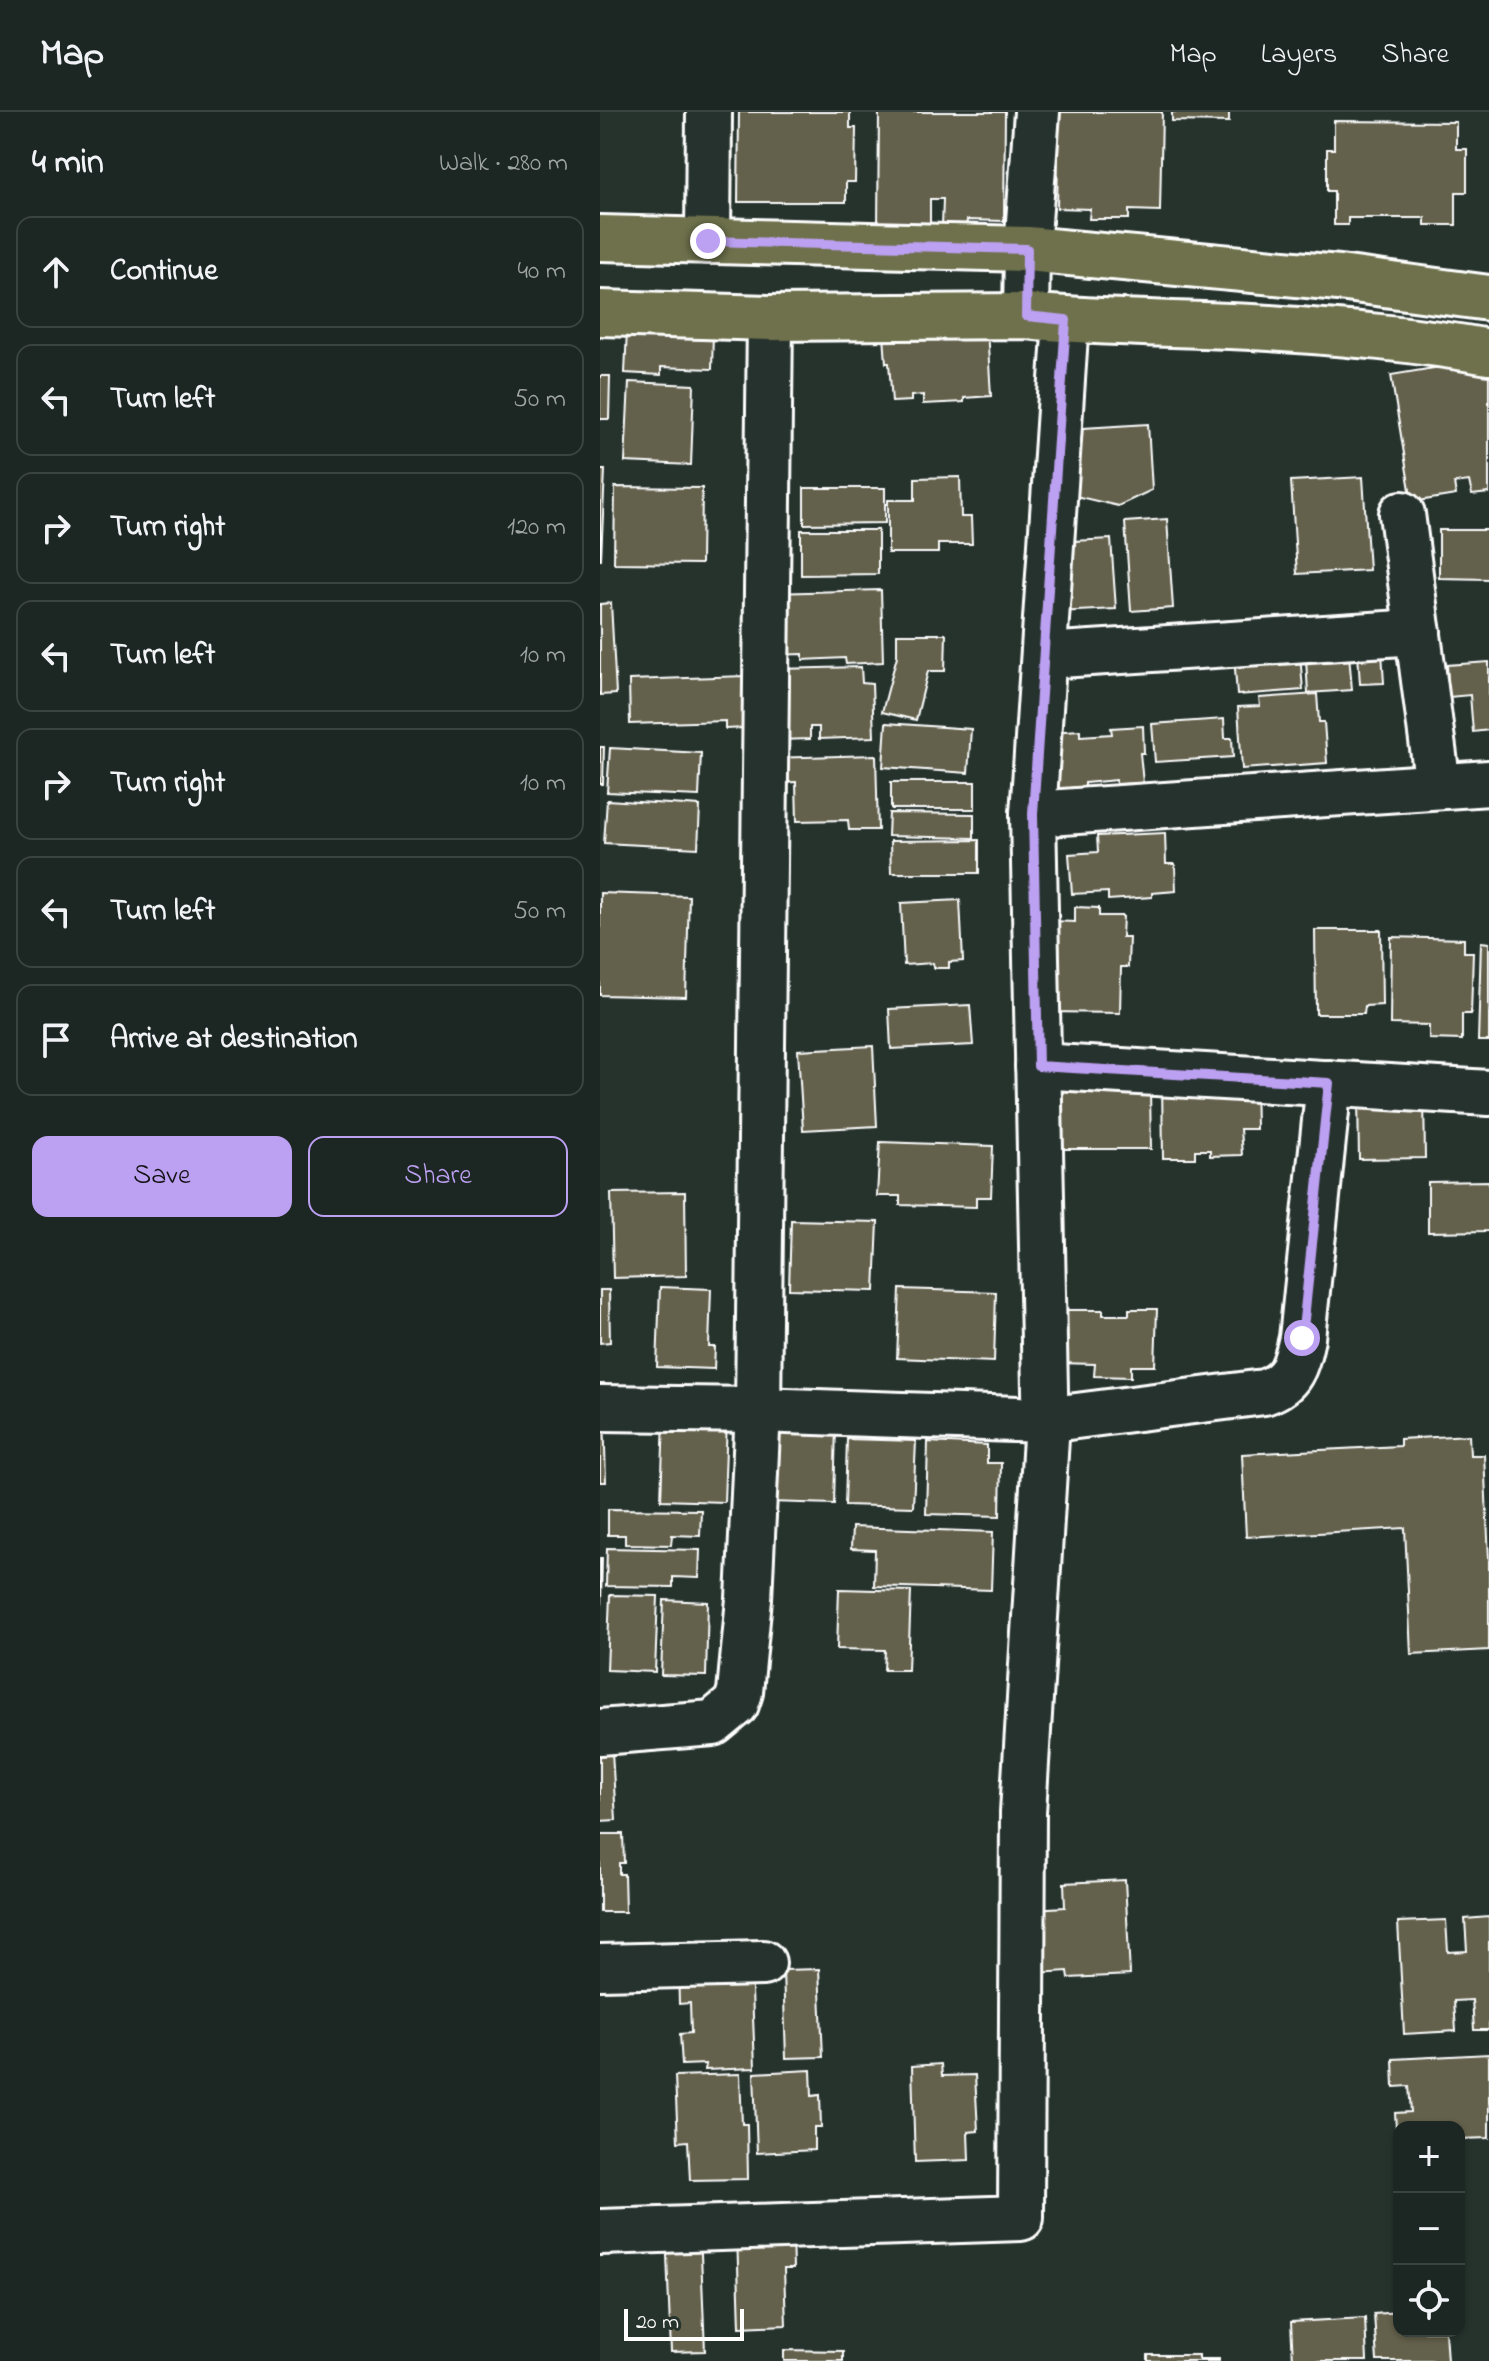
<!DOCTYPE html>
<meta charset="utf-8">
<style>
body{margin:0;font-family:"Indie Flower",sans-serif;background:#29322f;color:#f1f3f6}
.controls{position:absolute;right:24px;bottom:24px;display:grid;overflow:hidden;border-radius:16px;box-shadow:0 2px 6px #0004}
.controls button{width:72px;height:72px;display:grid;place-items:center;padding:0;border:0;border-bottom:2px solid #3a4340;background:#1c2622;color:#f1f3f6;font:40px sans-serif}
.scale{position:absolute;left:24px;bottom:20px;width:120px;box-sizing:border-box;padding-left:8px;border:4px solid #fff;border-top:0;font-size:22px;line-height:28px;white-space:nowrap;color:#fff;-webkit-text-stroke:6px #26332d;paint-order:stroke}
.stop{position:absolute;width:24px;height:24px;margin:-18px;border:6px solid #bca0f2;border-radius:50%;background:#fff}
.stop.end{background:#bca0f2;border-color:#fff;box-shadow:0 2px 8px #0008}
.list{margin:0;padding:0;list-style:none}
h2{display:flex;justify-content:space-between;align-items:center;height:104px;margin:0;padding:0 32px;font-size:34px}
h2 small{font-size:26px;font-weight:400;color:#a0a5a5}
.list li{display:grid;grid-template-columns:52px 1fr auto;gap:24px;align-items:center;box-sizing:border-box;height:112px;margin:0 16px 16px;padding:0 16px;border:2px solid #3a4340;border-radius:16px}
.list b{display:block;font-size:30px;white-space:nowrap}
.list em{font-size:26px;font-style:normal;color:#a0a5a5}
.actions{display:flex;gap:16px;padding:24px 32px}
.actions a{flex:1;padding:18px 0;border:2px solid #bca0f2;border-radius:16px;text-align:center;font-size:28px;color:#bca0f2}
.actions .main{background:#bca0f2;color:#111}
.icon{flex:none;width:44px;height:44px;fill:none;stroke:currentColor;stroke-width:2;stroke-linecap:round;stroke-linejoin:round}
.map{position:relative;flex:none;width:889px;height:2249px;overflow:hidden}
header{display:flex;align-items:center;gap:48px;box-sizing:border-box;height:112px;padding:0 40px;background:#1c2622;border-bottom:2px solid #3a4340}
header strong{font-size:38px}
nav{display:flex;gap:44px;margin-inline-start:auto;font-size:28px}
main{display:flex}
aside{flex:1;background:#1c2622}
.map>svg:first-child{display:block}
.building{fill:#63604c;stroke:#fff;stroke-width:2}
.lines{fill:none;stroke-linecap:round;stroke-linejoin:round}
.minor-casing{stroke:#fff;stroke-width:50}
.major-casing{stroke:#fff;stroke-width:50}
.minor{stroke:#26332d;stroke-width:44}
.major{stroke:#6e714b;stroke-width:44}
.route{stroke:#bca0f2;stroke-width:10}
</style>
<header>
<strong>Map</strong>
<nav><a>Map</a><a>Layers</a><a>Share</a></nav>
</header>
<main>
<aside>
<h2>4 min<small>Walk · 280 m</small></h2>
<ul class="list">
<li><svg class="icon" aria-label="ahead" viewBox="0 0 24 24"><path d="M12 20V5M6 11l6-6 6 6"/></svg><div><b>Continue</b></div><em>40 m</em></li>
<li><svg class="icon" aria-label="left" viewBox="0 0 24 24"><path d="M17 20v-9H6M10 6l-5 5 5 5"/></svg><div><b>Turn left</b></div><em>50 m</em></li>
<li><svg class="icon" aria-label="right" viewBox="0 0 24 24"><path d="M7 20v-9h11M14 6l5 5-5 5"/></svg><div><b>Turn right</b></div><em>120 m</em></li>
<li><svg class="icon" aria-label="left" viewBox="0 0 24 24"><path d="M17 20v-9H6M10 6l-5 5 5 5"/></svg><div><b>Turn left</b></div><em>10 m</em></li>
<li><svg class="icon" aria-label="right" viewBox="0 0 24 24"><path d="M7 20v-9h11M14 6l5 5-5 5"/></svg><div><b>Turn right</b></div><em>10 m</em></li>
<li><svg class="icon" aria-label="left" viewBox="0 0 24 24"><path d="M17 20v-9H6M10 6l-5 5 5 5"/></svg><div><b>Turn left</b></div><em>50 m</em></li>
<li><svg class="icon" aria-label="arrive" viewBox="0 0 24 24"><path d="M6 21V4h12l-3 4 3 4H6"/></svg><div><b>Arrive at destination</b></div></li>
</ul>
<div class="actions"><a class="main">Save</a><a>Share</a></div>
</aside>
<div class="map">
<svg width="889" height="2249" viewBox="0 0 889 2249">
<rect width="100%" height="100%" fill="#26332d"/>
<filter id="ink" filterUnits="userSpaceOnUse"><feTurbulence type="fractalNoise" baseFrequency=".0125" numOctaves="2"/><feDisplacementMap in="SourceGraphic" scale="16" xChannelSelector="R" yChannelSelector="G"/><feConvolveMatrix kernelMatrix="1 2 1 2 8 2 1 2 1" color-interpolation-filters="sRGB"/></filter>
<g filter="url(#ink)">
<g class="building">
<polygon points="139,0 250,0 250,16 256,16 255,70 246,70 246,90 138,90"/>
<polygon points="279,0 405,0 404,109 367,108 366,114 342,114 343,87 330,87 330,116 278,115"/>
<polygon points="459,0 562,0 560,99 529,98 529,107 489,107 490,97 457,96"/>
<polygon points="572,0 629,0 629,10 572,9"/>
<polygon points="734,9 856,10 856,37 867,37 867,80 856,80 856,113 825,113 825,106 748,106 748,113 734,113 734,79 727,79 727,37 734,37"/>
<polygon points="387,217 391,284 364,286 364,290 323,292 323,283 311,284 311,289 292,290 289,251 286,251 284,224"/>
<polygon points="27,218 113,221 112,257 61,255 61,263 25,261"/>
<polygon points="889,247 889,381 872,383 869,369 854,371 856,383 812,390 791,263"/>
<polygon points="0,264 10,264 9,307 0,307"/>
<polygon points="29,270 94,273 91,353 25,350"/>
<polygon points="548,312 552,378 518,394 471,383 467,317"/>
<polygon points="0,358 5,358 1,447 0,447"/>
<polygon points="360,365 361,405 371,405 372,432 338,432 338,441 288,441 288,388 315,388 315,366"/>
<polygon points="763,365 769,458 697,462 691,369"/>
<polygon points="15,375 102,376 101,452 14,451"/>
<polygon points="204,376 285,376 285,411 204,412"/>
<polygon points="567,407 573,496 531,499 525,410"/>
<polygon points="201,418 278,418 278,462 201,463"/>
<polygon points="839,418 889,418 889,467 839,466"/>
<polygon points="511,427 516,497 458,500 454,430"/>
<polygon points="281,478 283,550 246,552 245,546 203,548 203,542 172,543 171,481"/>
<polygon points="11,491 16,582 0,583 0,492"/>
<polygon points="297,522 346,522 345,559 328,559 316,608 282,600 297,544"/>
<polygon points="699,530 703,578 637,583 634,543"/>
<polygon points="705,530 749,542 752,578 708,581"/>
<polygon points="782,540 784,571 760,572 758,542"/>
<polygon points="889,550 889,618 873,620 870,583 849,585 847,553"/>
<polygon points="261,555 262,571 272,572 274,625 219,627 219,615 210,615 210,627 178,628 176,557"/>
<polygon points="145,564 146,616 125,617 125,609 30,612 29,568"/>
<polygon points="717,582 719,610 724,610 727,651 642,657 638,595 660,594 659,586"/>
<polygon points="624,607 625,626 632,626 633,645 555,650 552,612"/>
<polygon points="286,611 371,617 368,661 283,655"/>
<polygon points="543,614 544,641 540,641 543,671 516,672 516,668 485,671 485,675 454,677 450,620 480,618 480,624 512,622 511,616"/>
<polygon points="0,635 4,635 3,672 0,672"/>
<polygon points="10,636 101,641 99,684 7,680"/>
<polygon points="276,643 278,718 249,718 248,708 197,709 196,670 170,671 169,646"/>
<rect x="291" y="670" width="84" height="27"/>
<polygon points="7,688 100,694 98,736 4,731"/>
<polygon points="289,701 374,702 374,726 288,724"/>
<polygon points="565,721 566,752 575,752 576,779 552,781 552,785 508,788 508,780 472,782 469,742 498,740 497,724"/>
<polygon points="379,728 379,761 291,761 290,729"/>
<polygon points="0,781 89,784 86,885 0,883"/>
<polygon points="360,788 363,849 349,850 349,856 334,856 333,851 304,853 301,791"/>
<polygon points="475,795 499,796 499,804 523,804 522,825 529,825 528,855 521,855 520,901 448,900 451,809 475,810"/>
<polygon points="715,818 781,818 782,893 765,894 764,902 716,902"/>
<polygon points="791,825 864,827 864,840 873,840 871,902 862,902 862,928 829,927 829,913 790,912"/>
<polygon points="881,830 889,831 889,929 878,929"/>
<polygon points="370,893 373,933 291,937 289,897"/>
<polygon points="273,934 277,1014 203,1018 198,938"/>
<polygon points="655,967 656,1017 640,1017 642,1043 610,1044 610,1038 595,1038 595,1046 563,1046 562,968"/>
<polygon points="459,977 550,977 551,1037 459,1037"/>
<polygon points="824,984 825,1046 759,1047 758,985"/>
<polygon points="280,1030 393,1034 391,1085 376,1085 376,1095 300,1093 300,1084 277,1084"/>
<polygon points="889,1069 889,1119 828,1120 828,1070"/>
<polygon points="85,1080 86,1164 13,1166 11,1081"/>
<polygon points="191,1108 278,1110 275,1179 189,1177"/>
<polygon points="60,1175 111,1177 109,1235 115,1235 114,1257 57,1255"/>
<polygon points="300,1177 396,1180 394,1250 297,1246"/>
<polygon points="0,1178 9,1178 10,1230 0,1231"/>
<polygon points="529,1197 557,1197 555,1254 531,1254 531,1265 494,1264 495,1252 459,1251 461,1198 503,1198 503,1203 529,1203"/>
<polygon points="0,1299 4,1299 6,1370 0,1370"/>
<polygon points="64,1307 127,1309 124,1390 61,1388"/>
<polygon points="159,1311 236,1314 234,1392 170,1390"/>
<polygon points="869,1323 870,1343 884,1343 889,1447 889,1538 811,1542 805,1416 646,1425 642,1342 800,1334 800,1327"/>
<polygon points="247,1327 316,1329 313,1395 245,1393"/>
<polygon points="328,1330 387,1333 387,1351 401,1351 400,1404 326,1402"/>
<polygon points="8,1397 101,1398 100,1424 72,1423 71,1433 25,1432 25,1423 8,1423"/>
<polygon points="252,1415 393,1420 391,1478 274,1474 275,1438 251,1437"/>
<polygon points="7,1436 100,1438 99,1466 73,1465 73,1475 6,1474"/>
<polygon points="0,1446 2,1446 1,1496 0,1496"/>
<polygon points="239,1477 311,1479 308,1558 284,1558 285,1538 237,1537"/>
<polygon points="10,1483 58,1484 55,1560 7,1558"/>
<polygon points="64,1488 108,1490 106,1564 61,1563"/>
<polygon points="12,1639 16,1708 0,1709 0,1640"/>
<polygon points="0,1722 23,1722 24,1751 19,1751 19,1762 24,1762 25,1800 0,1800"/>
<polygon points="525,1768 530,1863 469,1866 468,1859 436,1861 433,1797 465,1795 464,1771"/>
<polygon points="889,1805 889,1918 874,1918 872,1888 854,1889 856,1919 804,1922 798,1810 846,1808 848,1840 867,1839 865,1807"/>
<polygon points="151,1853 155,1956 105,1958 106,1952 82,1953 80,1922 91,1921 90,1891 79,1892 78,1856"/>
<polygon points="219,1857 223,1945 186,1946 183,1858"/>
<polygon points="889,1942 889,2026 859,2027 859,2015 799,2015 799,2031 797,2031 795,2001 811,2000 809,1974 794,1975 793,1947"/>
<polygon points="341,1952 342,1964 375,1963 378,2019 368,2020 369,2048 315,2050 312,1954"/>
<polygon points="211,1958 212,1984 220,1983 221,2015 214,2015 214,2038 157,2041 154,1961"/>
<polygon points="140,1962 142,2012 147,2012 148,2067 90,2068 88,2029 78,2030 75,1964"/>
<polygon points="100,2118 105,2239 71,2240 66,2119"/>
<polygon points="192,2121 193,2157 184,2157 186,2213 140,2215 137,2123"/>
<polygon points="799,2200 799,2219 845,2219 847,2249 777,2249 774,2202"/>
<polygon points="765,2206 767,2249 693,2249 691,2210"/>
<polygon points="184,2238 243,2239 243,2249 184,2249"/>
<polygon points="548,2243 599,2243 599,2247 619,2247 619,2249 548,2249"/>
</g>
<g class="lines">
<g class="minor-casing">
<g id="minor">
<polyline points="108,129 109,0"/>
<polyline points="426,204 427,137 437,0"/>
<polyline points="802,402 838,674"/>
<polyline points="444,544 818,520"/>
<polyline points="433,702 889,671"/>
<polyline points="438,954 889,981"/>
<path d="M0 1296 158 1298 445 1308 664 1280C692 1271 696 1253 702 1226L729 971"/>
<polyline points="0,1620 113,1611 136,1592 140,1580 149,1487 158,1298 170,206"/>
<polyline points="0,1855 163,1851"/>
<polyline points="0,2120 421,2106 423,1700 446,1326 433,702 466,208"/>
</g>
</g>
<g class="major-casing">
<g id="major">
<polyline points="0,126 427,137 739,166 889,186"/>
<path d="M0 201 170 206 426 204C507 212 589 211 670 216 743 221 817 227 889 240"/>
</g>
</g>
<use href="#minor" class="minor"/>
<use href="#major" class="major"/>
</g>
</g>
<g class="lines" filter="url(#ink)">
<polyline class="route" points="108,129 427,137 426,204 466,208 433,702 438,954 729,971 702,1226"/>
</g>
</svg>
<div class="controls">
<button>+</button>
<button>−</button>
<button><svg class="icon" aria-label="locate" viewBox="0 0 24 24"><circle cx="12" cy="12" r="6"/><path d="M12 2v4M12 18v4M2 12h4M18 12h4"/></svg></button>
</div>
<div class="scale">20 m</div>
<div class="stop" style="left:702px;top:1226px"></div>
<div class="stop end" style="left:108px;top:129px"></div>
</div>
</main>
